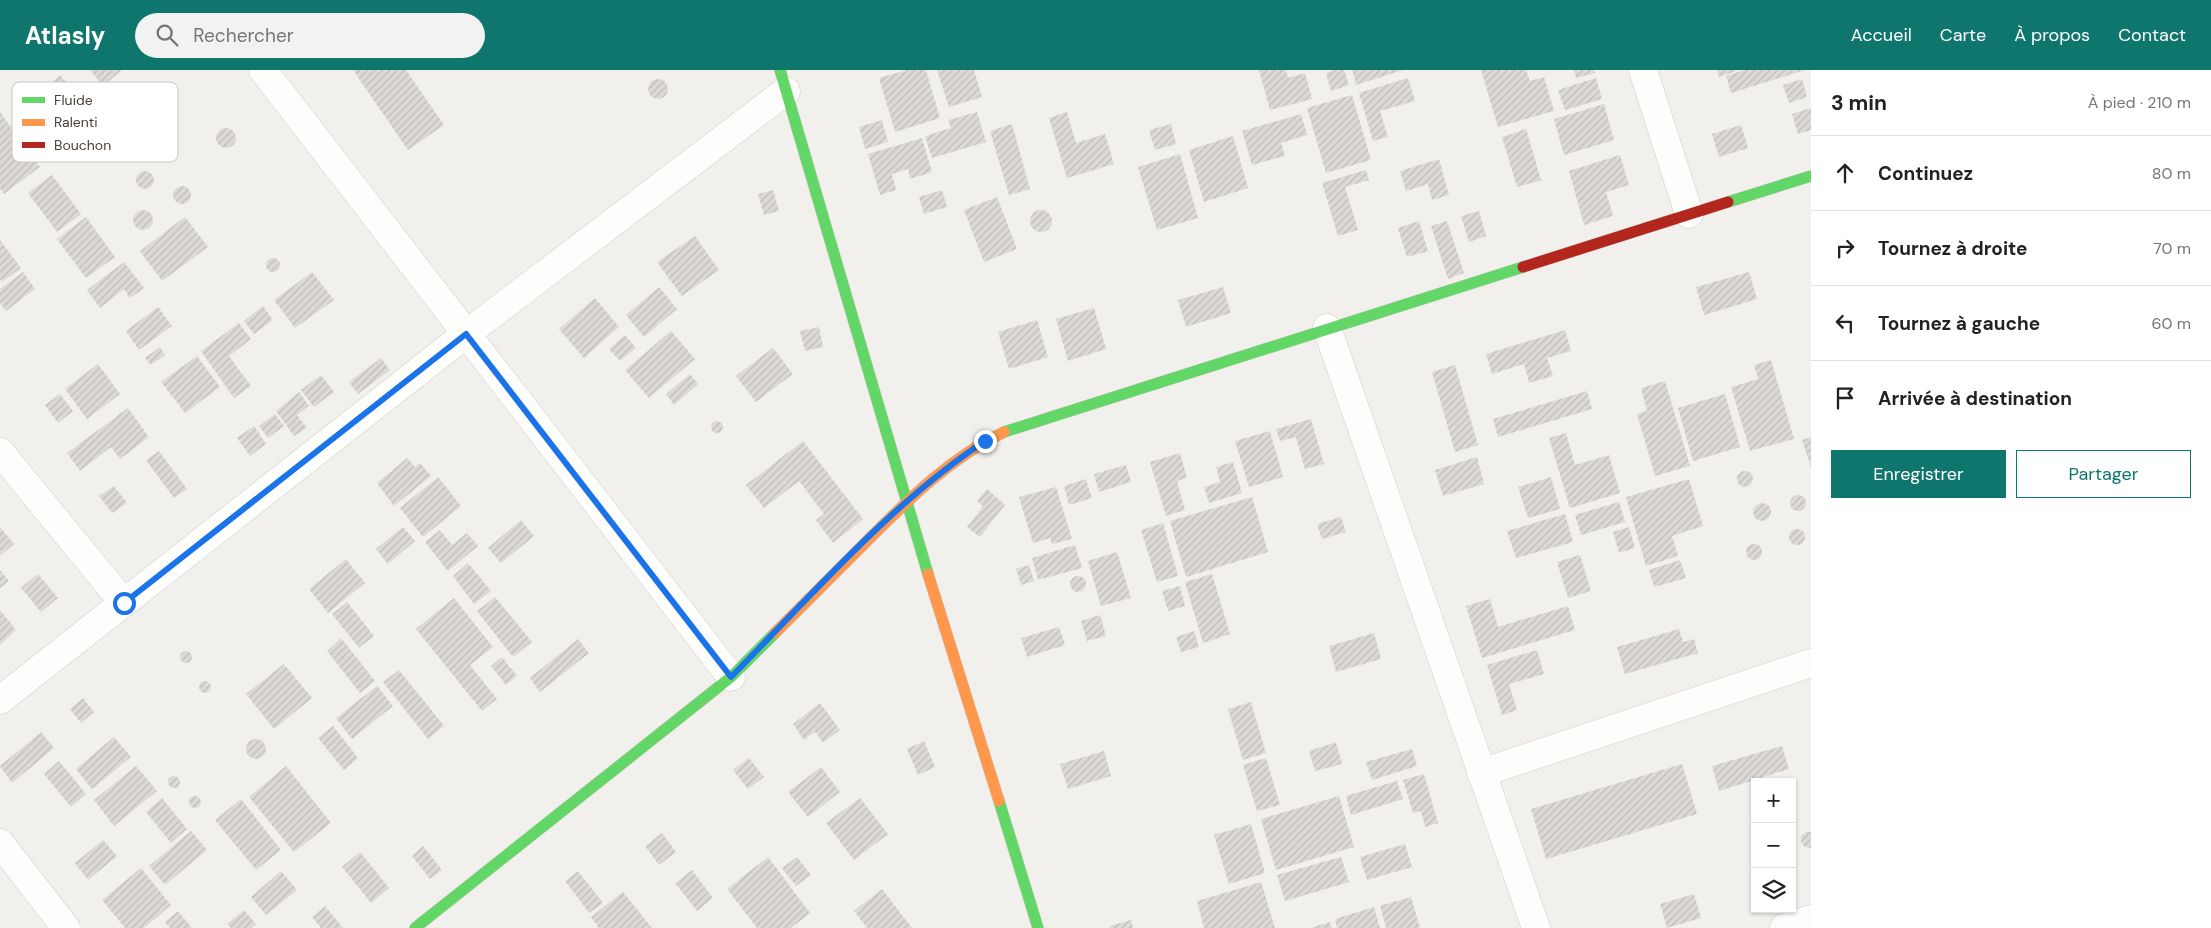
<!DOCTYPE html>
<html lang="fr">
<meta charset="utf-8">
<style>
body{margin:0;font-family:"DM Sans",sans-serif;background:#f2f2f2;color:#222}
.controls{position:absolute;right:15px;bottom:15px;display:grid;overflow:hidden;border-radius:0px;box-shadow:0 1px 4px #0004}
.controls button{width:45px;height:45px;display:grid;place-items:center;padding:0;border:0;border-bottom:1px solid #e0e0e0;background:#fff;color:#222;font:25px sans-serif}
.stop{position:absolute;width:15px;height:15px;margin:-11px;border:4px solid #1a73e8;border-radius:50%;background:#fff}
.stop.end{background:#1a73e8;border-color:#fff;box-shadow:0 1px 5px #0008}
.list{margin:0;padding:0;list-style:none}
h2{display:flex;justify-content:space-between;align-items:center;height:65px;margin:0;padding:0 20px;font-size:21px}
h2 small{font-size:16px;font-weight:400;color:#767676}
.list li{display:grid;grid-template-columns:32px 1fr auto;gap:15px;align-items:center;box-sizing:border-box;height:75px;padding:0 20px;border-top:1px solid #e0e0e0}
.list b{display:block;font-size:19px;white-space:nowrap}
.list em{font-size:16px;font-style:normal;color:#767676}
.actions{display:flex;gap:10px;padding:15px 20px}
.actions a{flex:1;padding:11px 0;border:1px solid #0f766e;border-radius:0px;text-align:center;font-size:18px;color:#0f766e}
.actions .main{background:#0f766e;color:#fff}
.icon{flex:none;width:28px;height:28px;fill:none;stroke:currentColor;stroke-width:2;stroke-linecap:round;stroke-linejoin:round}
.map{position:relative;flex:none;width:1811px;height:858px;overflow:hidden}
header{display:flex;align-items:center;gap:30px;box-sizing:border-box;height:70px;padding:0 25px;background:#0f766e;color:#fff}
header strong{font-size:24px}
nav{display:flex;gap:28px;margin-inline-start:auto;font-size:18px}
.search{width:350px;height:45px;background:#f2f2f2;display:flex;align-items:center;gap:12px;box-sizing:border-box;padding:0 18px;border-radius:28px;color:#767676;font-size:19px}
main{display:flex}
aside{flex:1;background:#fff}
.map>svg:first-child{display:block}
.building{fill:url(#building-hatch)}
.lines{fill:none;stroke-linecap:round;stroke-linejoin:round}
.street-casing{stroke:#d0cecb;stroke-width:29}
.fast-casing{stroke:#d0ccc4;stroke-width:12}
.slow-casing{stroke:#d0ccc4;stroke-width:12}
.jam-casing{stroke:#d0ccc4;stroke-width:12}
.street{stroke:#fdfdfc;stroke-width:28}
.fast{stroke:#63d668;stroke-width:11}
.slow{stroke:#ff974d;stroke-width:11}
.jam{stroke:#b3261e;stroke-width:11}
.route{stroke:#1a73e8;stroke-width:6}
.key{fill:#fff;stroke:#c8c6c4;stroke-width:1}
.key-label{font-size:14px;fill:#484139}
</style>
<header>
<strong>Atlasly</strong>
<div class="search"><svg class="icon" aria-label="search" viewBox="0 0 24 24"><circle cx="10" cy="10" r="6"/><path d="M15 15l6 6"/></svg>Rechercher</div>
<nav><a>Accueil</a><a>Carte</a><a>À propos</a><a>Contact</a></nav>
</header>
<main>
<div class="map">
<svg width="1811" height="858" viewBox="0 0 1811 858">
<defs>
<pattern id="building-hatch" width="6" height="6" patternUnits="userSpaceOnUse" patternTransform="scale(1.25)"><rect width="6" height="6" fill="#dcd9d6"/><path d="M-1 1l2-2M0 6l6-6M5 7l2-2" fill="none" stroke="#bebbb8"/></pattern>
</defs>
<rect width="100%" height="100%" fill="#f2f0ed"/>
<g class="building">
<polygon points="90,0 122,0 103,16"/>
<polygon points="353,0 406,0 444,55 408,80"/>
<polygon points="907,0 926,0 940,48 895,62 879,8"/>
<polygon points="937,0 974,0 982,27 949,37"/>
<polygon points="1259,0 1286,0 1288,8 1305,3 1312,29 1270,40"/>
<polygon points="1334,0 1344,0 1349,15 1331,21 1326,3"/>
<polygon points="1352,0 1403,0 1356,15"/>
<polygon points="1481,0 1526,0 1530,11 1544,7 1554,41 1498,57"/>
<polygon points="1574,0 1594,0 1595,3 1576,8"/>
<polygon points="1717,0 1739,0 1719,7"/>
<polygon points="1745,0 1805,0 1731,23 1726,6"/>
<polygon points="60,5 72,19 60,29 49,15"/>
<polygon points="1408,8 1415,31 1380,41 1388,67 1373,71 1359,23"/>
<polygon points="1596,8 1602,29 1565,40 1558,20"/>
<circle cx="658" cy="19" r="10"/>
<polygon points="1802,9 1807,27 1789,33 1783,15"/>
<polygon points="1352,25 1371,90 1326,103 1307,38"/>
<polygon points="1604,34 1614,70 1564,85 1554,49"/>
<polygon points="1811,38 1811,60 1798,64 1792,44"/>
<polygon points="0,42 40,97 4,124 0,118"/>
<polygon points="977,42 986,72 932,88 925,66 951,58 948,50"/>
<polygon points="1067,42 1076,73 1105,64 1114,94 1067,108 1049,48"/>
<polygon points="1301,44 1307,65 1281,73 1285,86 1252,95 1242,61"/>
<polygon points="882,50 888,72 865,79 859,57"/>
<polygon points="1012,54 1030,119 1009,125 990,61"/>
<polygon points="1171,54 1176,74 1155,80 1149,60"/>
<polygon points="1741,55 1748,78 1719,87 1712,64"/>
<circle cx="226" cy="68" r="10"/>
<polygon points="1526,59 1541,110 1517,117 1502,67"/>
<polygon points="1233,66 1248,118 1204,132 1189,80"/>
<polygon points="922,68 932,102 910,109 908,99 892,104 896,120 880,125 868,84"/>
<polygon points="1180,84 1198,148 1157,160 1138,97"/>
<polygon points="1620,85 1629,115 1606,122 1613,146 1584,155 1569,101"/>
<polygon points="1439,89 1449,125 1432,130 1428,114 1406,121 1400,101"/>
<polygon points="1366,100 1369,110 1345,117 1358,160 1338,166 1322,113"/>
<circle cx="145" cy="110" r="9"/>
<polygon points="52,105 81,144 57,162 28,123"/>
<circle cx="182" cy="125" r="9"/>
<polygon points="773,120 779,141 764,145 758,124"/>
<polygon points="942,120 947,137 924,144 919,127"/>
<polygon points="997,127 1017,179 984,192 964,140"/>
<circle cx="143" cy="150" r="10"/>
<circle cx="1041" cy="151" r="11"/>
<polygon points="1479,141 1486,166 1469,172 1461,146"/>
<polygon points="86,147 115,187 86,208 57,169"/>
<polygon points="185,147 208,177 162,211 140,181"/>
<polygon points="1419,151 1428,181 1407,187 1398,158"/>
<polygon points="1447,151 1464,203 1448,209 1431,156"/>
<polygon points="695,166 719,200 682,226 657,192"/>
<polygon points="0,170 21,198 2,212 0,209"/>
<circle cx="273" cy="195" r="7"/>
<polygon points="124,192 144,218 130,228 124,219 100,238 87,220"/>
<polygon points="23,202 35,219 6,241 0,233 0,219"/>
<polygon points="312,202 334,230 295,258 274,230"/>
<polygon points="1749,202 1757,229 1704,245 1696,217"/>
<polygon points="659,217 677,239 644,267 626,245"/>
<polygon points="1223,217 1231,243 1186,257 1178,230"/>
<polygon points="595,228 619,257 584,288 559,259"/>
<polygon points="263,236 273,250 254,264 244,251"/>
<polygon points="158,237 172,256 139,280 126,261"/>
<polygon points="1094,238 1106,279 1068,291 1056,249"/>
<polygon points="1037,250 1048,287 1009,299 998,262"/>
<polygon points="239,253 251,269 229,286 251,316 234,328 201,281"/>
<polygon points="819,257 823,277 805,281 800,261"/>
<polygon points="1565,260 1571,281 1547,288 1553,306 1529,313 1524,294 1492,304 1486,284"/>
<polygon points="671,261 695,289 649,328 625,300"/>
<polygon points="625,265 636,278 620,291 609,279"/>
<polygon points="160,277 165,285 151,295 145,288"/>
<polygon points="773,278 793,304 756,332 736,306"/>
<polygon points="197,286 220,317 185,343 161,312"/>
<polygon points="381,288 390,300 358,324 349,312"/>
<polygon points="1771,290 1794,369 1750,381 1731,317 1758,309 1754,295"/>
<polygon points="98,294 120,324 87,349 65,319"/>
<polygon points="1455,295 1478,375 1455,382 1432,302"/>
<polygon points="690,304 698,314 674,335 666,324"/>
<polygon points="321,305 334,322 314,337 301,320"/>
<polygon points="1665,311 1690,396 1655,406 1637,344 1647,341 1641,318"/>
<polygon points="1587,321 1592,339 1498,367 1493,349"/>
<polygon points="299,322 309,336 297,345 307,358 294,366 276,341"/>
<polygon points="60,324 73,341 58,353 45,335"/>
<polygon points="1725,324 1740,377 1693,391 1678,338"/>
<polygon points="128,338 149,367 120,389 111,377 80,401 67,383"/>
<polygon points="275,344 284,356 268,368 259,356"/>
<polygon points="1311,349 1324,394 1305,399 1296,367 1280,371 1276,359"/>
<circle cx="717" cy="357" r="6"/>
<polygon points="254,356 266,374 250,386 237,368"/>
<polygon points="1270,361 1283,407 1249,417 1235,371"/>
<polygon points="1566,363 1575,395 1609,385 1620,423 1570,438 1549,368"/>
<polygon points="1811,367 1811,397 1802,370"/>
<polygon points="803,371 863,449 833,473 816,450 824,444 799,411 764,438 746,415"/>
<polygon points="159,381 187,419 174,428 146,390"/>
<polygon points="1180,383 1187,408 1177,411 1185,440 1166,446 1150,392"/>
<polygon points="1477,387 1484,414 1443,426 1435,400"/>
<polygon points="407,388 415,397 420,393 431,406 394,436 377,413"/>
<polygon points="1233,392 1242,423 1209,433 1204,417 1220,412 1216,397"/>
<polygon points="1126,395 1131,412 1099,422 1094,404"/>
<circle cx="1745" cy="409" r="8"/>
<polygon points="438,407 461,436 423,467 400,438"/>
<polygon points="1551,407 1560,439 1528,448 1518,417"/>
<polygon points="1086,409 1092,428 1069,435 1064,416"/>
<polygon points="1689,409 1703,456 1672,466 1678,486 1646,496 1626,427"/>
<polygon points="114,416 127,433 112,443 99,426"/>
<polygon points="1056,417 1072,469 1052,474 1050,468 1033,473 1019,427"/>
<polygon points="987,419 1005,435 980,467 967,457 983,436 977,431"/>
<circle cx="1798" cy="433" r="8"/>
<polygon points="1252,427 1268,482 1186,507 1170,451"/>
<polygon points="1619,432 1625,452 1581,465 1575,445"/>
<circle cx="1762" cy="442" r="9"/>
<polygon points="1565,444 1573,472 1516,488 1507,461"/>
<polygon points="1341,447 1346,462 1322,469 1317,454"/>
<polygon points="521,450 534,466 501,493 488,478"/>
<polygon points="1163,453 1178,506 1157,512 1141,460"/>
<polygon points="0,457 14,474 0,486"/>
<polygon points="403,457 415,471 388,494 376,479"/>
<polygon points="1629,457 1635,478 1619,483 1613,462"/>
<circle cx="1797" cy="467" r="8"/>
<polygon points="440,460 452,475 467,463 478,476 448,501 425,472"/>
<circle cx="1754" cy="482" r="8"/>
<polygon points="1075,475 1082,498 1038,510 1032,488"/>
<polygon points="1117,482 1131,528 1101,536 1088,491"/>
<polygon points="1580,485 1591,521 1568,528 1557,492"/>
<polygon points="346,489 365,513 328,543 309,519"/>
<polygon points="1680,490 1686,508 1654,517 1649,500"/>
<polygon points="468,493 491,521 474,534 453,506"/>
<polygon points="1029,495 1034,511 1021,515 1016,499"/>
<polygon points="0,500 9,511 0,518"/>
<polygon points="38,504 58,528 41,542 21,518"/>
<polygon points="1212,504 1230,564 1203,573 1185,512"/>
<circle cx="1078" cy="514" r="8"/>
<polygon points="1180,516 1185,536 1168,541 1162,521"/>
<polygon points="495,527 532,572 513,587 477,541"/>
<polygon points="454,528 493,577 470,595 497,629 482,641 416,559"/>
<polygon points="1490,529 1498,557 1568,536 1575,560 1482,588 1466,536"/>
<polygon points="347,532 374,566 359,578 332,544"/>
<polygon points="0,540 16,560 0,575"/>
<polygon points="1100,545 1106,566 1087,571 1081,551"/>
<polygon points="1059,557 1065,575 1027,587 1021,568"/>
<polygon points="1679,559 1683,572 1694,569 1698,583 1625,604 1617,577"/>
<polygon points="1194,561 1199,577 1181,582 1176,567"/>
<polygon points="1374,563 1381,589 1336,602 1329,576"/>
<polygon points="341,568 375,611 360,623 327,581"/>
<polygon points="578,569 589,583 540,622 530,608"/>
<polygon points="1537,580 1544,604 1509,614 1517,640 1502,645 1487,595"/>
<circle cx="186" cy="587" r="6"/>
<polygon points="502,587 517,606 506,615 491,596"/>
<polygon points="284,594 312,628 274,659 246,624"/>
<polygon points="399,600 444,656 428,669 383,612"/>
<circle cx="205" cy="617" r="6"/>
<polygon points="377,616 393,636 352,669 336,648"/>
<polygon points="83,628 94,642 81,653 70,639"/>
<polygon points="1251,632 1266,683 1243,690 1228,639"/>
<polygon points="820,633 840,660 823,673 815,662 804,670 793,654"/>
<polygon points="333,656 358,688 344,700 318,668"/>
<polygon points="41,662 54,678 12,713 0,696"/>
<polygon points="114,667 131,687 92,719 76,699"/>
<circle cx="256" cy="679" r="10"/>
<polygon points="924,671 935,697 918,705 907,679"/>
<polygon points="1336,672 1342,694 1315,701 1309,681"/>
<polygon points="1782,676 1789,699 1719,721 1712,696"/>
<polygon points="1412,679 1417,696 1372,710 1366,692"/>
<polygon points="1104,681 1111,706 1068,719 1060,694"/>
<polygon points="749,688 764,707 748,719 733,700"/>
<polygon points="1266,688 1280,735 1257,741 1243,695"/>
<polygon points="59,691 86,724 71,737 44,704"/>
<polygon points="1682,694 1697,744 1546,789 1531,739"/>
<polygon points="136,696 157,721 114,756 94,730"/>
<polygon points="286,696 331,753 294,782 249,727"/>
<polygon points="821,697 840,722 808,747 788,722"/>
<polygon points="1424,704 1438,753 1425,757 1421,741 1413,743 1403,710"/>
<circle cx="174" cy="712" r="6"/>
<polygon points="1397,711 1403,729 1351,745 1346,726"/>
<circle cx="195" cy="732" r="6"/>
<polygon points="1339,726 1354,777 1276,800 1261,749"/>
<polygon points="162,728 187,759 171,773 146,742"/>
<polygon points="860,728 888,764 854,790 826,753"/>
<polygon points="241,729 281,780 256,800 215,750"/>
<polygon points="1251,754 1265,803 1229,814 1214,765"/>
<polygon points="191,761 207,780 165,815 149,796"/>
<polygon points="1806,762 1811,762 1811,778 1805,777 1801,772 1801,766"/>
<polygon points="662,763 676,782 659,795 645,776"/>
<polygon points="103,770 117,786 88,810 75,793"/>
<polygon points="1405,774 1412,797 1367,810 1360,787"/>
<polygon points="423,776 442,800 430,809 412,786"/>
<polygon points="360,782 389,818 371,833 342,797"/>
<polygon points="768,787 810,843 791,858 757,858 727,819"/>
<polygon points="797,787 811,805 796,816 782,798"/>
<polygon points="1341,787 1349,812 1285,831 1277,805"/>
<polygon points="141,798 171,835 144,858 125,858 102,830"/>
<polygon points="692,800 713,828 697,841 675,813"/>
<polygon points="281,801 297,820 266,845 251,827"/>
<polygon points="578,801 603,833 589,843 565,811"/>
<polygon points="1261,812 1275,858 1204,858 1197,831"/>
<polygon points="882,819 912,858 867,858 854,841"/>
<polygon points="623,822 652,858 599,858 591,847"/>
<polygon points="1694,824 1701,848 1667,858 1660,834"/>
<polygon points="1411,827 1420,858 1386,858 1380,836"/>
<polygon points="325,836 343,858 321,858 312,847"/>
<polygon points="1374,837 1380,858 1337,858 1335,849"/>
<polygon points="244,840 256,854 251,858 231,858 227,854"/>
<polygon points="178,841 192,858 170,858 165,852"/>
<polygon points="1131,850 1133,858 1110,858 1110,856"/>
<polygon points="1330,852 1332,858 1310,858"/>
</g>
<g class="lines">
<g class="street-casing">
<g id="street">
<polyline points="263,0 731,607"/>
<polyline points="1643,0 1689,144"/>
<polyline points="1327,258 1536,858"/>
<polyline points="0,382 124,533"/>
<polyline points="0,630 466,264 786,21"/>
<polyline points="1481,703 1811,593"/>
<polyline points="0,773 66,858"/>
<polyline points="1784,858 1811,849"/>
</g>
</g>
<g class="fast-casing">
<g id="fast">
<polyline points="780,0 928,504"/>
<polyline points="1728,132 1811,106"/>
<polyline points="1004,362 1523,197"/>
<polyline points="999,731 1038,858"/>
<polyline points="415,858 731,607 775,563"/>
</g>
</g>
<g class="slow-casing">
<g id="slow">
<polyline points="928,504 999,731"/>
<path d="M775 563C805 533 834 504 864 474 906 432 949 388 1004 362"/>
</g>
</g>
<g class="jam-casing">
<polyline id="jam" points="1523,197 1728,132"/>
</g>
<use href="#street" class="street"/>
<use href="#fast" class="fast"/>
<use href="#slow" class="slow"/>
<use href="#jam" class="jam"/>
</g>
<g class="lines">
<path class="route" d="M124 533 466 264 731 607C810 527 891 433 985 371"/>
</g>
<rect x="12" y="12" width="166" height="80" rx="8" class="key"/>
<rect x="22" y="27" width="23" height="6" fill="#63d668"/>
<rect x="22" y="49" width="23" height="7" fill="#ff974d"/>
<rect x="22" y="72" width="23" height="6" fill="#b3261e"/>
<g class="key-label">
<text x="54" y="35">Fluide</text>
<text x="54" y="57">Ralenti</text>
<text x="54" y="80">Bouchon</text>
</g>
</svg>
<div class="controls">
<button>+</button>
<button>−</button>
<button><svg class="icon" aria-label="layers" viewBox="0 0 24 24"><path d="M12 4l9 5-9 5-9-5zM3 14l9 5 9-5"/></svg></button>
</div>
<div class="stop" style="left:124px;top:533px"></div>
<div class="stop end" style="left:985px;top:371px"></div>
</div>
<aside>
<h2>3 min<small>À pied · 210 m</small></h2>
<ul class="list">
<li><svg class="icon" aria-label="ahead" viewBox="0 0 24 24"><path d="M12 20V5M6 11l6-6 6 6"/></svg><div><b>Continuez</b></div><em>80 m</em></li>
<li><svg class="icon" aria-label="right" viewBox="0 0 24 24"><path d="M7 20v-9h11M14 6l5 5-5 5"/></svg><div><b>Tournez à droite</b></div><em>70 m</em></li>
<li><svg class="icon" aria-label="left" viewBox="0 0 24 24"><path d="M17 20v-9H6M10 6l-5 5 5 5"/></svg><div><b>Tournez à gauche</b></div><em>60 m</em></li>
<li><svg class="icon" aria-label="arrive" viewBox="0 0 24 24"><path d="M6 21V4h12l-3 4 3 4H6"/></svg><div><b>Arrivée à destination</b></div></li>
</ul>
<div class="actions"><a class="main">Enregistrer</a><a>Partager</a></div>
</aside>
</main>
